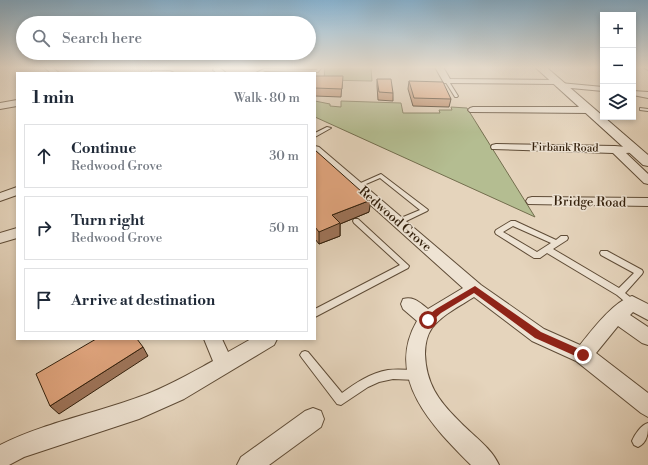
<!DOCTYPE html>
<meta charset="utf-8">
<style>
body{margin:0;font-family:"Libre Bodoni",serif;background:#f2f2f3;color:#1f2937}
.controls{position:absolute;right:12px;top:12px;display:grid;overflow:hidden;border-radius:0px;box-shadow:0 2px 6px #0003}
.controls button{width:36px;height:36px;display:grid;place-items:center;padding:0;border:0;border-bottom:1px solid #e0e1e3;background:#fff;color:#1f2937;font:20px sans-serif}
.stop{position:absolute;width:12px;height:12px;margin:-9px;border:3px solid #8f2418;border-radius:50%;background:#fff}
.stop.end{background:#8f2418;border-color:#fff;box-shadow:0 1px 4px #0008}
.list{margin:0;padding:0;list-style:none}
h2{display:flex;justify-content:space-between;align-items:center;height:52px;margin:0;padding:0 16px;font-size:17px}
h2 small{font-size:13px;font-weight:400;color:#747a83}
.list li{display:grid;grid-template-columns:26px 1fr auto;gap:12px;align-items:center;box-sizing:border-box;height:64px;margin:0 8px 8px;padding:0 8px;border:1px solid #e0e1e3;border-radius:0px}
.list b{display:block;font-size:15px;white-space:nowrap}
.list p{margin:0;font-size:13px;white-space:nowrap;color:#747a83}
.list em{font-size:13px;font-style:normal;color:#747a83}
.icon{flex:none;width:22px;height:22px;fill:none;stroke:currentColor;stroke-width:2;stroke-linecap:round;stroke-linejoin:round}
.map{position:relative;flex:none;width:648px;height:465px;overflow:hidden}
.search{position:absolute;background:#fff;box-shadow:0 2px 6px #0003;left:16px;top:16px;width:300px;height:44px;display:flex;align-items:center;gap:10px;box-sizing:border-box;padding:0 14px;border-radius:22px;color:#747a83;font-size:15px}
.panel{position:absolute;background:#fff;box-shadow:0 2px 6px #0003;left:16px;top:72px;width:300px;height:268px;border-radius:0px}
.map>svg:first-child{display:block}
.green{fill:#b4bd91;stroke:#736e4e}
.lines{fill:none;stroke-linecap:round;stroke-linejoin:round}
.service-casing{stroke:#5f4c37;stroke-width:2}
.minor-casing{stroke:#5f4c37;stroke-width:2}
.tertiary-casing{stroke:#5f4c37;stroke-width:2}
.service{fill:#eee3d3;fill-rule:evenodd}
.minor{fill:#eee3d3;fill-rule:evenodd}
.tertiary{fill:#eee3d3;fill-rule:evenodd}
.wall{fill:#c28f6d;stroke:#321f0b}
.shaded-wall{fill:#9e7459;stroke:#321f0b}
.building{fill:#e2a67f;stroke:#321f0b}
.route{fill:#8f2418}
.labels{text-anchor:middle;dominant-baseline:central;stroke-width:3;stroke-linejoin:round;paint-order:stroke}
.far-street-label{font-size:11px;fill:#321f0b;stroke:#eee3d3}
.street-label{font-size:13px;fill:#321f0b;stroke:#eee3d3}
</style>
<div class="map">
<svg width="648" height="465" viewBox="0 0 648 465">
<rect width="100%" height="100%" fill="#e5d4bc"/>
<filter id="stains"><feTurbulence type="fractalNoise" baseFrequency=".005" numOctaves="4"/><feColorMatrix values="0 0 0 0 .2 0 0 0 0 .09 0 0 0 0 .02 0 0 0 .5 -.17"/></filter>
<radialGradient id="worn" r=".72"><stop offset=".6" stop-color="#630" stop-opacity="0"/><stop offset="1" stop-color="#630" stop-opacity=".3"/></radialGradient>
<g class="green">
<polygon points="325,67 371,67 372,81 324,80"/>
<polygon points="315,101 330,104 330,106 341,107 341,101 401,103 403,113 440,113 439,110 452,110 451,107 467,108 535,217 315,117"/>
</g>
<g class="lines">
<g class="service-casing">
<g id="service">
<polygon points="318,67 322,67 318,72 265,71 261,73 256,73 264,69 317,70"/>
<polygon points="446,80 448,80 458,96 457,97 455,97 445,81"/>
<polygon points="640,108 648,109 648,111 640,110"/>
<polygon points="327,127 331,128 315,137 315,133"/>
<polygon points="381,174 427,209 428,210 427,211 400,224 396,224 395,222 396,220 420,210 380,178 359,187 357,188 354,186"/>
<polygon points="354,219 358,219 409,266 408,268 315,317 315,309 400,265 354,223 353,221"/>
<path d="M511 221H515L556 240 561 236H567L568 238 567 240 553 249 619 288 634 273 601 255 600 253 601 251H607L642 270 643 272 642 274 625 293 635 301 636 303 635 305 632 306 629 305 617 295 547 253 540 258H534L496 234 495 232 496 230ZM513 226 551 243 537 252 503 232Z"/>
<path d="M305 351 308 352 342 393C356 383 370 373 388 370 398 369 407 370 417 370L421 372 422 375 421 378 417 380 393 379 379 382 368 387 341 405 337 404 302 358 300 355 302 352Z"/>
<path d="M648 423C648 433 648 442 638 447L634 445 632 441C635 434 641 425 648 423Z"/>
</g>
</g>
<g class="minor-casing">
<g id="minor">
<polygon points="44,67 52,67 59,73 51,73"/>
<polygon points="435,67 443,67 450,79 557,80 560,80 560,83 603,87 603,91 560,87 557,87 556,84 447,83 444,83"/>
<polygon points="643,67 648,67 648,70"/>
<polygon points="214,68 220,68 226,73 217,73 213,70"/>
<polygon points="152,71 170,71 174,73 151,73"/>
<polygon points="633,91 648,92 648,98 633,95"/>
<polygon points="17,100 17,106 0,109 0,103"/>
<polygon points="473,107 589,107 594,110 589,113 470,112 468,110 470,108"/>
<polygon points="496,144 615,146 638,148 639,150 638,152 626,153 648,174 648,184 644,183 613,153 492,149 491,147 492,145"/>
<path d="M315 146 319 147 481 285 544 329 580 345C592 330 613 302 632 296L648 304V320L633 312 630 315 648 327V345L642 343 618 326 596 353 648 393V417L641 413 576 361 532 341 474 297C460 306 443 314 432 328 427 335 425 345 425 354 426 383 438 400 458 420 471 434 491 447 499 465H471C433 427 384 378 417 321L403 309 401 304 403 299C414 296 420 303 428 309L463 288 315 155Z"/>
<polygon points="17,187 17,195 0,201 0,193"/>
<polygon points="532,197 648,198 648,206 528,204 526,201 528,198"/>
<polygon points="17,228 17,238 0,243 0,233"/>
<path d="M204 339H222L228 352 251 339H277L274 345 184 399 139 419 24 457 9 465H0V445C44 423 93 414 139 397 165 388 189 374 213 361Z"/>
<polygon points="313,408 321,411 324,419 321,427 269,465 237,465 241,457 305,411"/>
</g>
</g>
<g class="tertiary-casing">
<polygon id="tertiary" points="535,67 546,67 648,155 648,166 643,165"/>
</g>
<use href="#service" class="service"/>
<use href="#minor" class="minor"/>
<use href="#tertiary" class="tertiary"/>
</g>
<g class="wall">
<polygon points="315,76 342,84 341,97 315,96"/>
<polygon points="377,79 393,93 393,101 378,100 377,86"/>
<polygon points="409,81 451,99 449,107 413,106 408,89"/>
<polygon points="315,150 369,212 340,224 340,236 319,244 315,239"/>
</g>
<g class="shaded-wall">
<polygon points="371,200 369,212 340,224 340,236 319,244 319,232 332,215"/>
<polygon points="143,347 148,356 59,414 50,406"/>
</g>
<g class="building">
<polygon points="315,76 343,76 342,89 315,88"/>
<polygon points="377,79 391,79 393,93 379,92"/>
<polygon points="409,81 443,82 451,99 414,98"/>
<polygon points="315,150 371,200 332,215 340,223 319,232 315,227"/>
<polygon points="96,339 137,339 143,347 50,406 36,374"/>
</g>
<linearGradient id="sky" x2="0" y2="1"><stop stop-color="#88b5d4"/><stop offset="0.51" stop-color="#f3ece1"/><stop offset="1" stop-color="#f3ece1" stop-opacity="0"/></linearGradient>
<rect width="648" height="132" fill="url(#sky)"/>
<polygon class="route" points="475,286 541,332 586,352 588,355 586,358 580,358 535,338 474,293 441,313 431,322 425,322 425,318 436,309"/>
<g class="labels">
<g class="far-street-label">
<text transform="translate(565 148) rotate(1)">Firbank Road</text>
</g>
<g class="street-label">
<text transform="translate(590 202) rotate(1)">Bridge Road</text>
<text transform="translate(395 219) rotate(41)">Redwood Grove</text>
</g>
</g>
<rect width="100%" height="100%" filter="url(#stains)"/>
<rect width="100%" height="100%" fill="url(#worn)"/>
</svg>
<div class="controls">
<button>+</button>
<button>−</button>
<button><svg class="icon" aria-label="layers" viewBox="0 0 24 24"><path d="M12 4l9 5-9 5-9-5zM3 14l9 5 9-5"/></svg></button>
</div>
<div class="stop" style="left:428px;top:320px"></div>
<div class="stop end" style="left:583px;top:355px"></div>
<div class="search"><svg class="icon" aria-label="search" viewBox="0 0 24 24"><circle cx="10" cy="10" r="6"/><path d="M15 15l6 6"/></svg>Search here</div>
<section class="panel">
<h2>1 min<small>Walk · 80 m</small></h2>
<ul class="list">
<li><svg class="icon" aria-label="ahead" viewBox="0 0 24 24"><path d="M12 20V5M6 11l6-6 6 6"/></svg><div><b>Continue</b><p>Redwood Grove</p></div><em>30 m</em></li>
<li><svg class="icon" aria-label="right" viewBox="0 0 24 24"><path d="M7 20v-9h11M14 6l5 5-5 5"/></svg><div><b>Turn right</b><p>Redwood Grove</p></div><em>50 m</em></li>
<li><svg class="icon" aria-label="arrive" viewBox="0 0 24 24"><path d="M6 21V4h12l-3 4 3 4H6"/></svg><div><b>Arrive at destination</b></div></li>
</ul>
</section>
</div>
